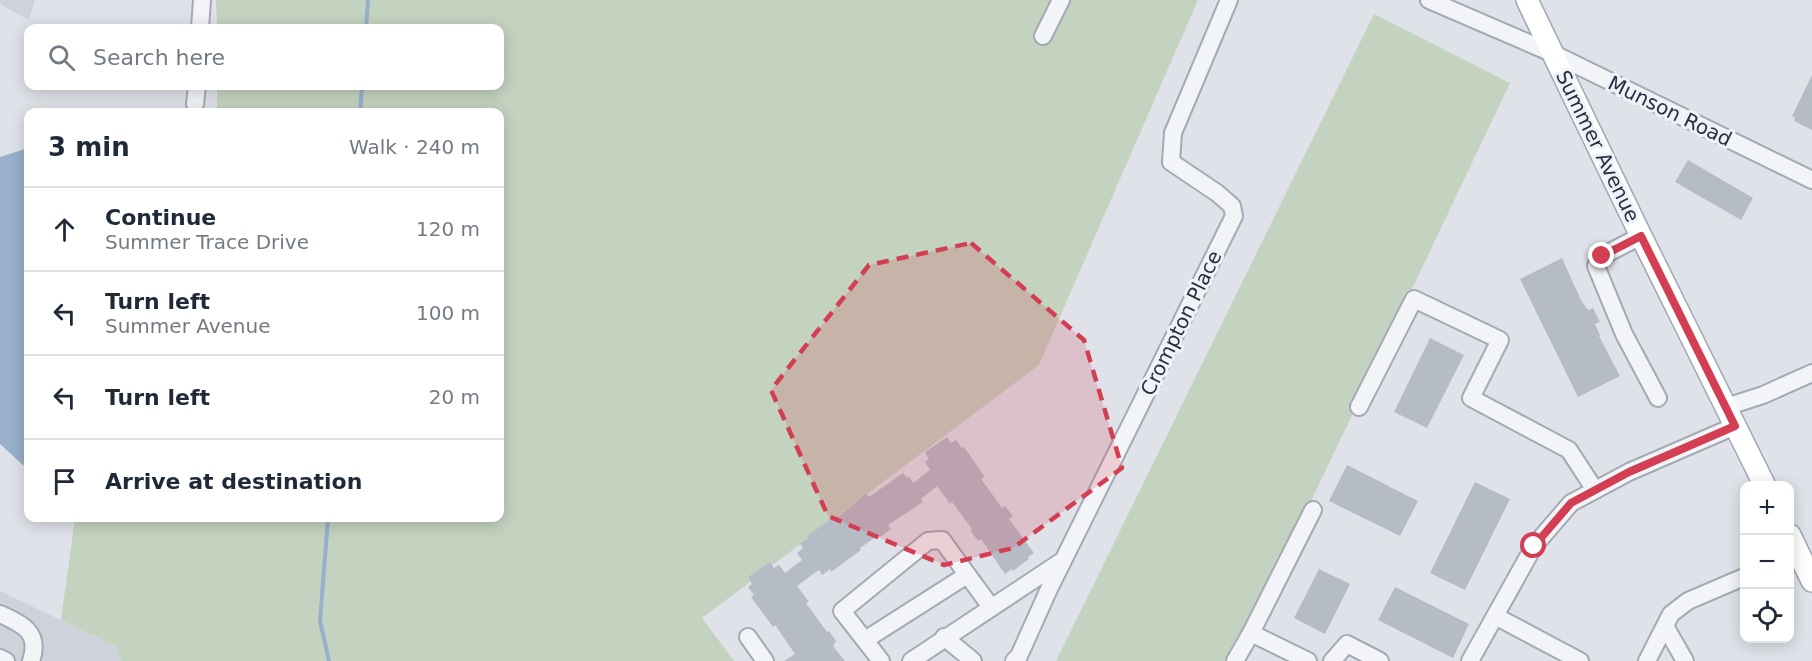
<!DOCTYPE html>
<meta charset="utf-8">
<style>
body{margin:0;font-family:"DejaVu Sans",sans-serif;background:#f6f6f7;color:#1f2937}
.controls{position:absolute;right:18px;bottom:18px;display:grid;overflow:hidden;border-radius:12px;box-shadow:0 3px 15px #0003}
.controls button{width:54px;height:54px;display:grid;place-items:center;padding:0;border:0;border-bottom:2px solid #e0e1e3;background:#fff;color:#1f2937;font:30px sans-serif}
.stop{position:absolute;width:18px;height:18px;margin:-14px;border:4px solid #d43e52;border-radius:50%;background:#fff}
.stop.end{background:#d43e52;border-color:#fff;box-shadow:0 2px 6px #0008}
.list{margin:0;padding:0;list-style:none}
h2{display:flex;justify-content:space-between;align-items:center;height:78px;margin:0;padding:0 24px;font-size:26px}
h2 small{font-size:20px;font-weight:400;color:#747a83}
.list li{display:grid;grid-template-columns:39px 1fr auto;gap:18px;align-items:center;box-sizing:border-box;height:84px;padding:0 24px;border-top:2px solid #e0e1e3}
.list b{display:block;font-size:22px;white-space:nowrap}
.list p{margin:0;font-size:20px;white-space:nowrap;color:#747a83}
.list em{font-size:20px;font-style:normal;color:#747a83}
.icon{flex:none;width:33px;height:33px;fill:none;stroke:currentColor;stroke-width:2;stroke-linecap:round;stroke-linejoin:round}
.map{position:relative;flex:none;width:1812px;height:661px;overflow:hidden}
.search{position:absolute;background:#fff;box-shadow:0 3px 15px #0003;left:24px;top:24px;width:480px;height:66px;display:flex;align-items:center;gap:15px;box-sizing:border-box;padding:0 21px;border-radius:12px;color:#747a83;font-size:22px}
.panel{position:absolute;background:#fff;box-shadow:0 3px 15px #0003;left:24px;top:108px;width:480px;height:414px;border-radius:12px}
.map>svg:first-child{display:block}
.built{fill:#cdd2db}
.green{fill:#c4d3c0}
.water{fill:#98b0cb}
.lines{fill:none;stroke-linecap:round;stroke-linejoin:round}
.stream{stroke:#98b0cb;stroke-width:4}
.building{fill:#b6bcc6}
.minor-casing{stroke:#a4aab3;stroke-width:20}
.major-casing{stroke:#9ea7b5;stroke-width:24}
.minor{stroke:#f2f4f7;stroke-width:16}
.major{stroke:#fff;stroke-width:21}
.route{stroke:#d43e52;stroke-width:8}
.marked{fill:#d43e52;fill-opacity:0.2;stroke:#d43e52;stroke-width:4.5;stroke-dasharray:12 8;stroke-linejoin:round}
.labels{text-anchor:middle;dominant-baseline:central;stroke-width:6;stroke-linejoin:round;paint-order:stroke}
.street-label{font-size:20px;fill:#273041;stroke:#eff2f6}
</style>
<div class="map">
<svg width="1812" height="661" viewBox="0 0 1812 661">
<rect width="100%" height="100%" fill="#dfe3e9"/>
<g class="built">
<polygon points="0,0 35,0 29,20 0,4"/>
<polygon points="0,591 117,647 121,661 0,661"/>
</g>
<g class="green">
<polygon points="216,0 1198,0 1039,365 702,618 734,661 121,661 117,647 61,620 75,518 500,518 500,112 217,112 217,86 500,86 500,28 217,28"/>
<polygon points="1374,14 1510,83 1235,661 1056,661"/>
</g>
<polygon class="water" points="28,148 28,467 23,465 0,444 0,157"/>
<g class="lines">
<g class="stream">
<polyline points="366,28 368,0"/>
<polyline points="360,112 362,86"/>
<polyline points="328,518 320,621 329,661"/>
</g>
</g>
<g class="building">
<polygon points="1812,75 1812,130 1794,121 1795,118 1792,116"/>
<polygon points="1688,160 1753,198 1741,220 1675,182"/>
<polygon points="1562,258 1581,300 1588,310 1593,308 1600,322 1595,324 1600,335 1599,336 1620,376 1578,397 1520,279"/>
<polygon points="1430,338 1464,355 1427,428 1394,412"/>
<polygon points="947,437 951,443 956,440 962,448 964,447 985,477 981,479 987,487 1002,508 1005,506 1013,516 1009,519 1034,553 1028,557 1029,559 1013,571 1012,569 1005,574 981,539 978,541 970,530 972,529 952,502 950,504 937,486 921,499 923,502 888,525 891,529 880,537 879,535 860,548 861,550 831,572 830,569 822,575 819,570 797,586 809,602 806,603 827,632 829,631 836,641 833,646 845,661 784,661 795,654 775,625 773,627 751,597 754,595 748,587 752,584 748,577 770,562 774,568 779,565 785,573 802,560 797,553 803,548 800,544 808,538 807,536 837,515 838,517 866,494 869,497 903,473 907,478 909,476 913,483 930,470 925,462 929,459 925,452"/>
<polygon points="1347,465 1418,501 1400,536 1329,501"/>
<polygon points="1475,482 1510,499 1465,590 1430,573"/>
<polygon points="1319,569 1350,584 1325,634 1294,618"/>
<polygon points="1395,587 1469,624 1453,658 1378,620"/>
</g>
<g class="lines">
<g class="minor-casing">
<g id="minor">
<polyline points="1429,0 1554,54 1812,180"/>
<polyline points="200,28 202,0"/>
<polyline points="1043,36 1061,0"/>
<polyline points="195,104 197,86"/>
<polyline points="1641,236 1602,256 1596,266 1624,334 1658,398"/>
<polyline points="1359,407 1414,299 1500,340 1471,398 1569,450 1595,490"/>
<polyline points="1726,407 1763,395 1812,373"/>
<path d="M0 614C22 624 41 632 31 661"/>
<polyline points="1495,616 1580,661"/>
<polyline points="1665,626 1685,661"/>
<polyline points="748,637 765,661"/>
<polyline points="944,637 973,661"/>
<polyline points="865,640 967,575"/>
<polyline points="0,658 6,661"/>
<polyline points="881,661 842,611 928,541 942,540 991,607"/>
<polyline points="911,661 1062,561"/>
<polyline points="1014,661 1019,656 1049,589 1234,216 1232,206 1217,193 1171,162 1173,133 1229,0"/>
<polyline points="1235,661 1251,633"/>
<polyline points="1308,661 1251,633 1313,510"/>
<polyline points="1332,661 1347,644 1380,661"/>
<polyline points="1470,661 1534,546 1571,503 1629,472 1735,426"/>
<polyline points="1647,661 1671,614 1688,601 1744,577"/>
</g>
</g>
<g class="major-casing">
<g id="major">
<polyline points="1527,0 1641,236 1765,486"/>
<polyline points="1790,535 1812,581"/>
</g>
</g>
<use href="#minor" class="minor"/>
<use href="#major" class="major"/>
</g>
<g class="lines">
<polyline class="route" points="1534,546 1571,503 1629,472 1735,426 1641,236 1602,256"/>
</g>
<path class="marked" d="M971 243 1084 340 1122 468 1013 548 944 565 828 516 771 390 869 265Z"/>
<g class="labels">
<g class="street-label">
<text transform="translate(1670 111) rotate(26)">Munson Road</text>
<text transform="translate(1598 146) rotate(64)">Summer Avenue</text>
<text transform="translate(1181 323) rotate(-64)">Crompton Place</text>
</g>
</g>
</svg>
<div class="controls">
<button>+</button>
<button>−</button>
<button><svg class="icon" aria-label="locate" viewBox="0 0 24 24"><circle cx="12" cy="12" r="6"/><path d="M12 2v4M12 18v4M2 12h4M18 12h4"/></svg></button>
</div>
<div class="stop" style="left:1534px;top:546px"></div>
<div class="stop end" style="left:1602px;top:256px"></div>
<div class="search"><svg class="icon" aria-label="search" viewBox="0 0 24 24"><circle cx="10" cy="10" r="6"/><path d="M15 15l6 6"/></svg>Search here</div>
<section class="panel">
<h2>3 min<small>Walk · 240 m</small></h2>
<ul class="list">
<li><svg class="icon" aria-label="ahead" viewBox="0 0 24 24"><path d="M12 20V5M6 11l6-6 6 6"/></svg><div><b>Continue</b><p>Summer Trace Drive</p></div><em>120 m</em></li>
<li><svg class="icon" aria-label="left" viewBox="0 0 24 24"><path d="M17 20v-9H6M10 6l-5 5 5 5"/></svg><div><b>Turn left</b><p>Summer Avenue</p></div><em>100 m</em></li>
<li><svg class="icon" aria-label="left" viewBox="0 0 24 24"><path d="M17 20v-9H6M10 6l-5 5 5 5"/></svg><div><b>Turn left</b></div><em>20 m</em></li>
<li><svg class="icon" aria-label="arrive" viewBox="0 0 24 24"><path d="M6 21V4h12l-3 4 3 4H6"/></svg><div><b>Arrive at destination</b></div></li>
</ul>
</section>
</div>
